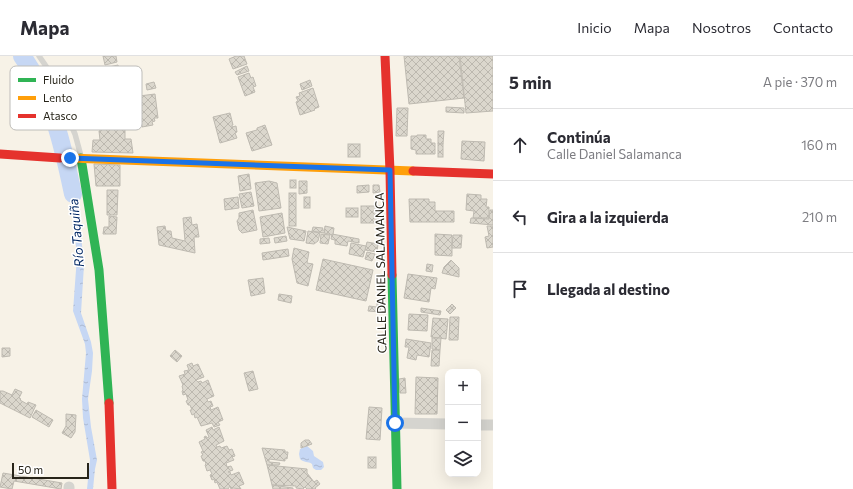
<!DOCTYPE html>
<html lang="es">
<meta charset="utf-8">
<style>
body{margin:0;font-family:Commissioner,sans-serif;background:#f2f2f3;color:#2b2b33}
.controls{position:absolute;right:12px;bottom:12px;display:grid;overflow:hidden;border-radius:8px;box-shadow:0 4px 16px #0002}
.controls button{width:36px;height:36px;display:grid;place-items:center;padding:0;border:0;border-bottom:1px solid #e1e1e2;background:#fff;color:#2b2b33;font:20px sans-serif}
.scale{position:absolute;left:12px;bottom:10px;width:77px;box-sizing:border-box;padding-left:4px;border:2px solid #272419;border-top:0;font-size:11px;line-height:14px;white-space:nowrap;color:#272419;-webkit-text-stroke:3px #fff;paint-order:stroke}
.stop{position:absolute;width:12px;height:12px;margin:-9px;border:3px solid #1a73e8;border-radius:50%;background:#fff}
.stop.end{background:#1a73e8;border-color:#fff;box-shadow:0 1px 4px #0008}
.list{margin:0;padding:0;list-style:none}
h2{display:flex;justify-content:space-between;align-items:center;height:52px;margin:0;padding:0 16px;font-size:17px}
h2 small{font-size:13px;font-weight:400;color:#7c7c81}
.list li{display:grid;grid-template-columns:26px 1fr auto;gap:12px;align-items:center;box-sizing:border-box;height:72px;padding:0 16px;border-top:1px solid #e1e1e2}
.list b{display:block;font-size:15px;white-space:nowrap}
.list p{margin:0;font-size:13px;white-space:nowrap;color:#7c7c81}
.list em{font-size:13px;font-style:normal;color:#7c7c81}
.icon{flex:none;width:22px;height:22px;fill:none;stroke:currentColor;stroke-width:2;stroke-linecap:round;stroke-linejoin:round}
.map{position:relative;flex:none;width:493px;height:433px;overflow:hidden}
header{display:flex;align-items:center;gap:24px;box-sizing:border-box;height:56px;padding:0 20px;background:#fff;border-bottom:1px solid #e1e1e2}
header strong{font-size:19px}
nav{display:flex;gap:22px;margin-inline-start:auto;font-size:14px}
main{display:flex}
aside{flex:1;background:#fff}
.map>svg:first-child{display:block}
.water{fill:url(#water-ripples)}
.lines{fill:none;stroke-linecap:round;stroke-linejoin:round}
.river{stroke:#c6d7f4;stroke-width:18}
.building{fill:url(#building-cross-hatch);stroke:#bebab1}
.lane{stroke:#d5d4cf;stroke-width:5.5}
.street{stroke:#d5d4cf;stroke-width:11}
.fast{stroke:#30b455;stroke-width:9}
.slow{stroke:#ff9f0a;stroke-width:9}
.jam{stroke:#e5322d;stroke-width:9}
.route{stroke:#1a73e8;stroke-width:5}
.labels{text-anchor:middle;dominant-baseline:central;stroke-width:3;stroke-linejoin:round;paint-order:stroke}
.street-label{font-size:12px;fill:#272419;stroke:#fff}
.water-label{font-size:13px;font-style:italic;fill:#002764;stroke:#fff}
.key{fill:#fff;stroke:#bebdba;stroke-width:1}
.key-label{font-size:11px;fill:#272419}
</style>
<header>
<strong>Mapa</strong>
<nav><a>Inicio</a><a>Mapa</a><a>Nosotros</a><a>Contacto</a></nav>
</header>
<main>
<div class="map">
<svg width="493" height="433" viewBox="0 0 493 433">
<defs>
<pattern id="water-ripples" width="26" height="14" patternUnits="userSpaceOnUse"><rect width="26" height="14" fill="#c6d7f4"/><path d="M2 4q2-2 4 0t4 0M15 11q2-2 4 0t4 0" fill="none" stroke="#aab8d1"/></pattern>
<pattern id="building-cross-hatch" width="8" height="8" patternUnits="userSpaceOnUse"><rect width="8" height="8" fill="#dbd7cd"/><path d="M0 0l8 8M0 8l8-8" fill="none" stroke="#bcb8af"/></pattern>
</defs>
<rect width="100%" height="100%" fill="#f7f2e7"/>
<g class="water">
<polygon points="72,114 81,179 84,209 81,257 91,286 93,297 92,315 88,343 91,371 97,404 95,413 93,433 87,433 90,404 83,362 82,343 86,297 85,288 73,255 77,200 72,151 65,115"/>
<path d="M307 390 313 395 314 400 323 406 324 411 321 414H316L313 412 312 408C308 405 304 407 300 403L299 398 300 393Z"/>
</g>
<g class="lines">
<path class="river" d="M22 0C52 40 63 90 73 138"/>
</g>
<g class="building">
<polygon points="103,0 116,0 117,6 105,9"/>
<polygon points="236,0 244,0 247,8 233,13 229,3"/>
<polygon points="404,0 459,0 464,42 409,48"/>
<polygon points="460,0 493,0 493,55 466,57"/>
<polygon points="118,9 121,21 112,23 109,11"/>
<polygon points="247,10 249,15 237,19 235,16"/>
<polygon points="249,17 251,22 253,21 256,30 253,31 255,36 245,40 238,21"/>
<polygon points="310,24 312,30 302,34 300,28"/>
<polygon points="154,26 156,32 147,34 146,28"/>
<polygon points="313,32 319,51 314,53 315,54 300,59 296,46 298,45 296,41 300,40 299,37"/>
<polygon points="155,38 158,62 154,62 155,65 152,66 153,69 142,71 141,64 134,65 131,41"/>
<polygon points="446,51 464,52 464,57 446,56"/>
<polygon points="397,52 408,52 407,80 396,80"/>
<polygon points="230,57 233,69 232,69 232,71 236,70 237,76 235,77 237,82 220,87 213,61"/>
<polygon points="265,69 272,89 252,95 246,77 257,74 257,72"/>
<polygon points="105,72 125,74 125,83 131,83 133,97 92,96 93,84 100,84 99,75"/>
<polygon points="438,75 444,75 443,88 438,88"/>
<polygon points="417,79 426,79 426,83 431,83 431,87 435,87 435,98 416,98 416,94 411,93 411,80 417,80"/>
<polygon points="462,85 485,86 484,105 461,103"/>
<rect x="348" y="88" width="12" height="13"/>
<rect x="438" y="88" width="5" height="13"/>
<polygon points="94,108 120,109 120,130 96,130"/>
<polygon points="249,118 251,133 240,135 238,120"/>
<rect x="290" y="124" width="6" height="8"/>
<polygon points="269,125 277,127 281,152 259,155 255,127"/>
<polygon points="299,125 307,125 307,137 299,138"/>
<polygon points="369,129 369,136 357,137 357,130"/>
<polygon points="373,129 379,129 380,136 373,137"/>
<polygon points="107,134 118,134 117,159 107,159"/>
<polygon points="251,136 254,150 242,152 239,138"/>
<rect x="289" y="137" width="7" height="33"/>
<polygon points="467,138 481,139 481,143 487,143 486,151 489,151 489,162 473,162 474,155 466,154"/>
<polygon points="238,141 239,152 225,154 224,143"/>
<rect x="304" y="141" width="6" height="11"/>
<polygon points="409,143 429,143 429,146 435,146 435,155 454,155 454,166 410,166"/>
<rect x="361" y="150" width="19" height="17"/>
<rect x="346" y="152" width="12" height="9"/>
<polygon points="253,154 257,174 242,177 239,174 237,165 239,162 239,157"/>
<polygon points="490,154 493,154 493,169 470,167 471,162 489,163"/>
<polygon points="282,157 285,177 263,181 260,161"/>
<polygon points="109,160 117,161 116,178 103,178 104,171 109,171"/>
<polygon points="191,161 192,169 197,168 199,181 194,181 195,197 159,189 157,171 165,170 166,175 171,175 172,182 185,185 183,162"/>
<polygon points="325,170 334,172 333,179 324,177"/>
<polygon points="487,170 493,170 493,191 487,192 485,181 489,180"/>
<polygon points="287,171 306,175 304,185 290,183"/>
<polygon points="313,171 323,172 322,174 325,174 324,177 312,175"/>
<polygon points="308,175 320,177 318,185 314,188 306,187"/>
<polygon points="321,178 330,179 328,188 320,187"/>
<polygon points="332,178 359,183 359,187 348,185 347,190 335,188 335,184 331,183"/>
<polygon points="435,178 452,179 452,200 435,199"/>
<polygon points="453,179 462,179 461,192 452,192"/>
<polygon points="286,180 287,185 275,187 274,182"/>
<polygon points="269,182 270,187 260,188 260,183"/>
<polygon points="367,186 378,188 377,196 365,194"/>
<polygon points="351,187 366,190 363,201 349,198"/>
<polygon points="294,192 309,196 307,207 313,208 308,230 297,227 292,203"/>
<polygon points="288,193 289,200 263,204 262,197"/>
<polygon points="367,196 375,198 372,205 365,203"/>
<polygon points="323,203 373,214 366,245 316,234"/>
<polygon points="451,204 459,212 459,221 442,217 444,211"/>
<polygon points="427,208 433,209 432,216 426,215"/>
<polygon points="408,218 437,222 435,233 431,232 429,246 404,242"/>
<polygon points="263,222 265,237 251,240 248,224"/>
<polygon points="279,238 292,240 291,247 278,244"/>
<polygon points="377,247 381,248 380,256 368,255 369,250 377,251"/>
<polygon points="452,248 456,252 450,258 446,254"/>
<polygon points="421,252 441,255 440,259 421,256"/>
<polygon points="409,258 428,259 427,275 408,274"/>
<polygon points="450,261 459,261 458,284 449,284"/>
<polygon points="433,262 448,263 446,283 431,281"/>
<polygon points="432,282 441,282 440,294 432,293"/>
<polygon points="406,283 431,287 429,301 417,299 416,304 407,302 409,291 405,291"/>
<polygon points="2,292 10,292 10,300 2,301"/>
<polygon points="175,294 182,300 177,306 170,300"/>
<polygon points="432,294 440,294 439,310 431,310"/>
<polygon points="192,307 193,310 198,308 204,321 196,324 198,326 201,325 202,327 208,324 214,340 207,343 208,346 211,345 213,350 210,351 211,354 218,351 223,364 218,366 220,369 214,371 212,367 201,370 197,361 195,362 194,358 192,359 190,354 192,354 190,349 188,349 186,345 188,344 186,338 183,339 182,335 183,334 182,330 183,329 179,320 185,318 184,315 189,314 187,309"/>
<polygon points="253,315 258,333 249,335 244,317"/>
<polygon points="416,321 438,322 437,358 415,358"/>
<polygon points="405,322 406,337 400,337 399,323"/>
<polygon points="15,333 22,336 19,342 21,343 20,344 27,348 28,346 36,349 30,362 0,347 0,335 3,335 12,339"/>
<polygon points="369,351 382,352 380,384 366,383"/>
<polygon points="36,354 53,364 49,371 32,361"/>
<polygon points="66,358 76,359 75,376 71,382 62,377 66,370"/>
<polygon points="212,371 213,374 219,371 224,385 216,389 217,391 220,390 221,392 227,390 229,394 232,393 235,400 232,401 234,404 226,407 227,411 231,410 233,414 228,416 230,416 231,419 239,416 244,428 239,430 241,433 233,432 231,433 230,430 228,433 220,433 217,426 215,427 214,423 212,424 210,419 212,418 210,414 207,415 205,409 206,408 205,405 203,405 201,400 203,399 201,396 203,395 199,386 205,383 204,381 206,380 207,382 209,381 206,374"/>
<polygon points="305,384 309,384 312,388 301,392 301,387"/>
<polygon points="262,392 285,394 285,396 288,396 287,403 285,402 285,405 269,403 269,406 280,407 279,409 267,409"/>
<rect x="368" y="401" width="8" height="11"/>
<polygon points="267,409 307,413 307,417 314,426 317,424 320,428 315,432 316,433 307,433 305,431 303,433 296,432 296,430 272,429"/>
<polygon points="3,417 62,427 61,433 14,425 12,433 0,431"/>
<polygon points="272,429 293,432 293,433 273,433"/>
</g>
<g class="lines">
<polyline class="lane" points="39,0 50,16 60,45 75,78 81,100"/>
<g class="street">
<polyline points="395,367 448,368"/>
<polyline points="478,369 493,369"/>
<polyline points="69,433 69,431"/>
</g>
<g class="fast">
<polyline points="81,102 99,214 109,347"/>
<polyline points="392,219 397,433"/>
</g>
<polyline class="slow" points="70,102 413,115"/>
<g class="jam">
<polyline points="385,0 390,115 392,219"/>
<polyline points="0,98 60,102"/>
<polyline points="413,115 493,118"/>
<polyline points="109,347 112,433"/>
</g>
</g>
<g class="lines">
<polyline class="route" points="70,102 390,114 395,367"/>
</g>
<g class="labels">
<g class="street-label">
<text transform="translate(380 217) rotate(-91)">CALLE DANIEL SALAMANCA</text>
</g>
<g class="water-label">
<text transform="translate(76 177) rotate(-95)">Río Taquiña</text>
</g>
</g>
<rect x="10" y="10" width="132" height="64" rx="6" class="key"/>
<rect x="18" y="22" width="18" height="4" fill="#30b455"/>
<rect x="18" y="40" width="18" height="4" fill="#ff9f0a"/>
<rect x="18" y="58" width="18" height="4" fill="#e5322d"/>
<g class="key-label">
<text x="43" y="28">Fluido</text>
<text x="43" y="46">Lento</text>
<text x="43" y="64">Atasco</text>
</g>
</svg>
<div class="controls">
<button>+</button>
<button>−</button>
<button><svg class="icon" aria-label="layers" viewBox="0 0 24 24"><path d="M12 4l9 5-9 5-9-5zM3 14l9 5 9-5"/></svg></button>
</div>
<div class="scale">50 m</div>
<div class="stop" style="left:395px;top:367px"></div>
<div class="stop end" style="left:70px;top:102px"></div>
</div>
<aside>
<h2>5 min<small>A pie · 370 m</small></h2>
<ul class="list">
<li><svg class="icon" aria-label="ahead" viewBox="0 0 24 24"><path d="M12 20V5M6 11l6-6 6 6"/></svg><div><b>Continúa</b><p>Calle Daniel Salamanca</p></div><em>160 m</em></li>
<li><svg class="icon" aria-label="left" viewBox="0 0 24 24"><path d="M17 20v-9H6M10 6l-5 5 5 5"/></svg><div><b>Gira a la izquierda</b></div><em>210 m</em></li>
<li><svg class="icon" aria-label="arrive" viewBox="0 0 24 24"><path d="M6 21V4h12l-3 4 3 4H6"/></svg><div><b>Llegada al destino</b></div></li>
</ul>
</aside>
</main>
